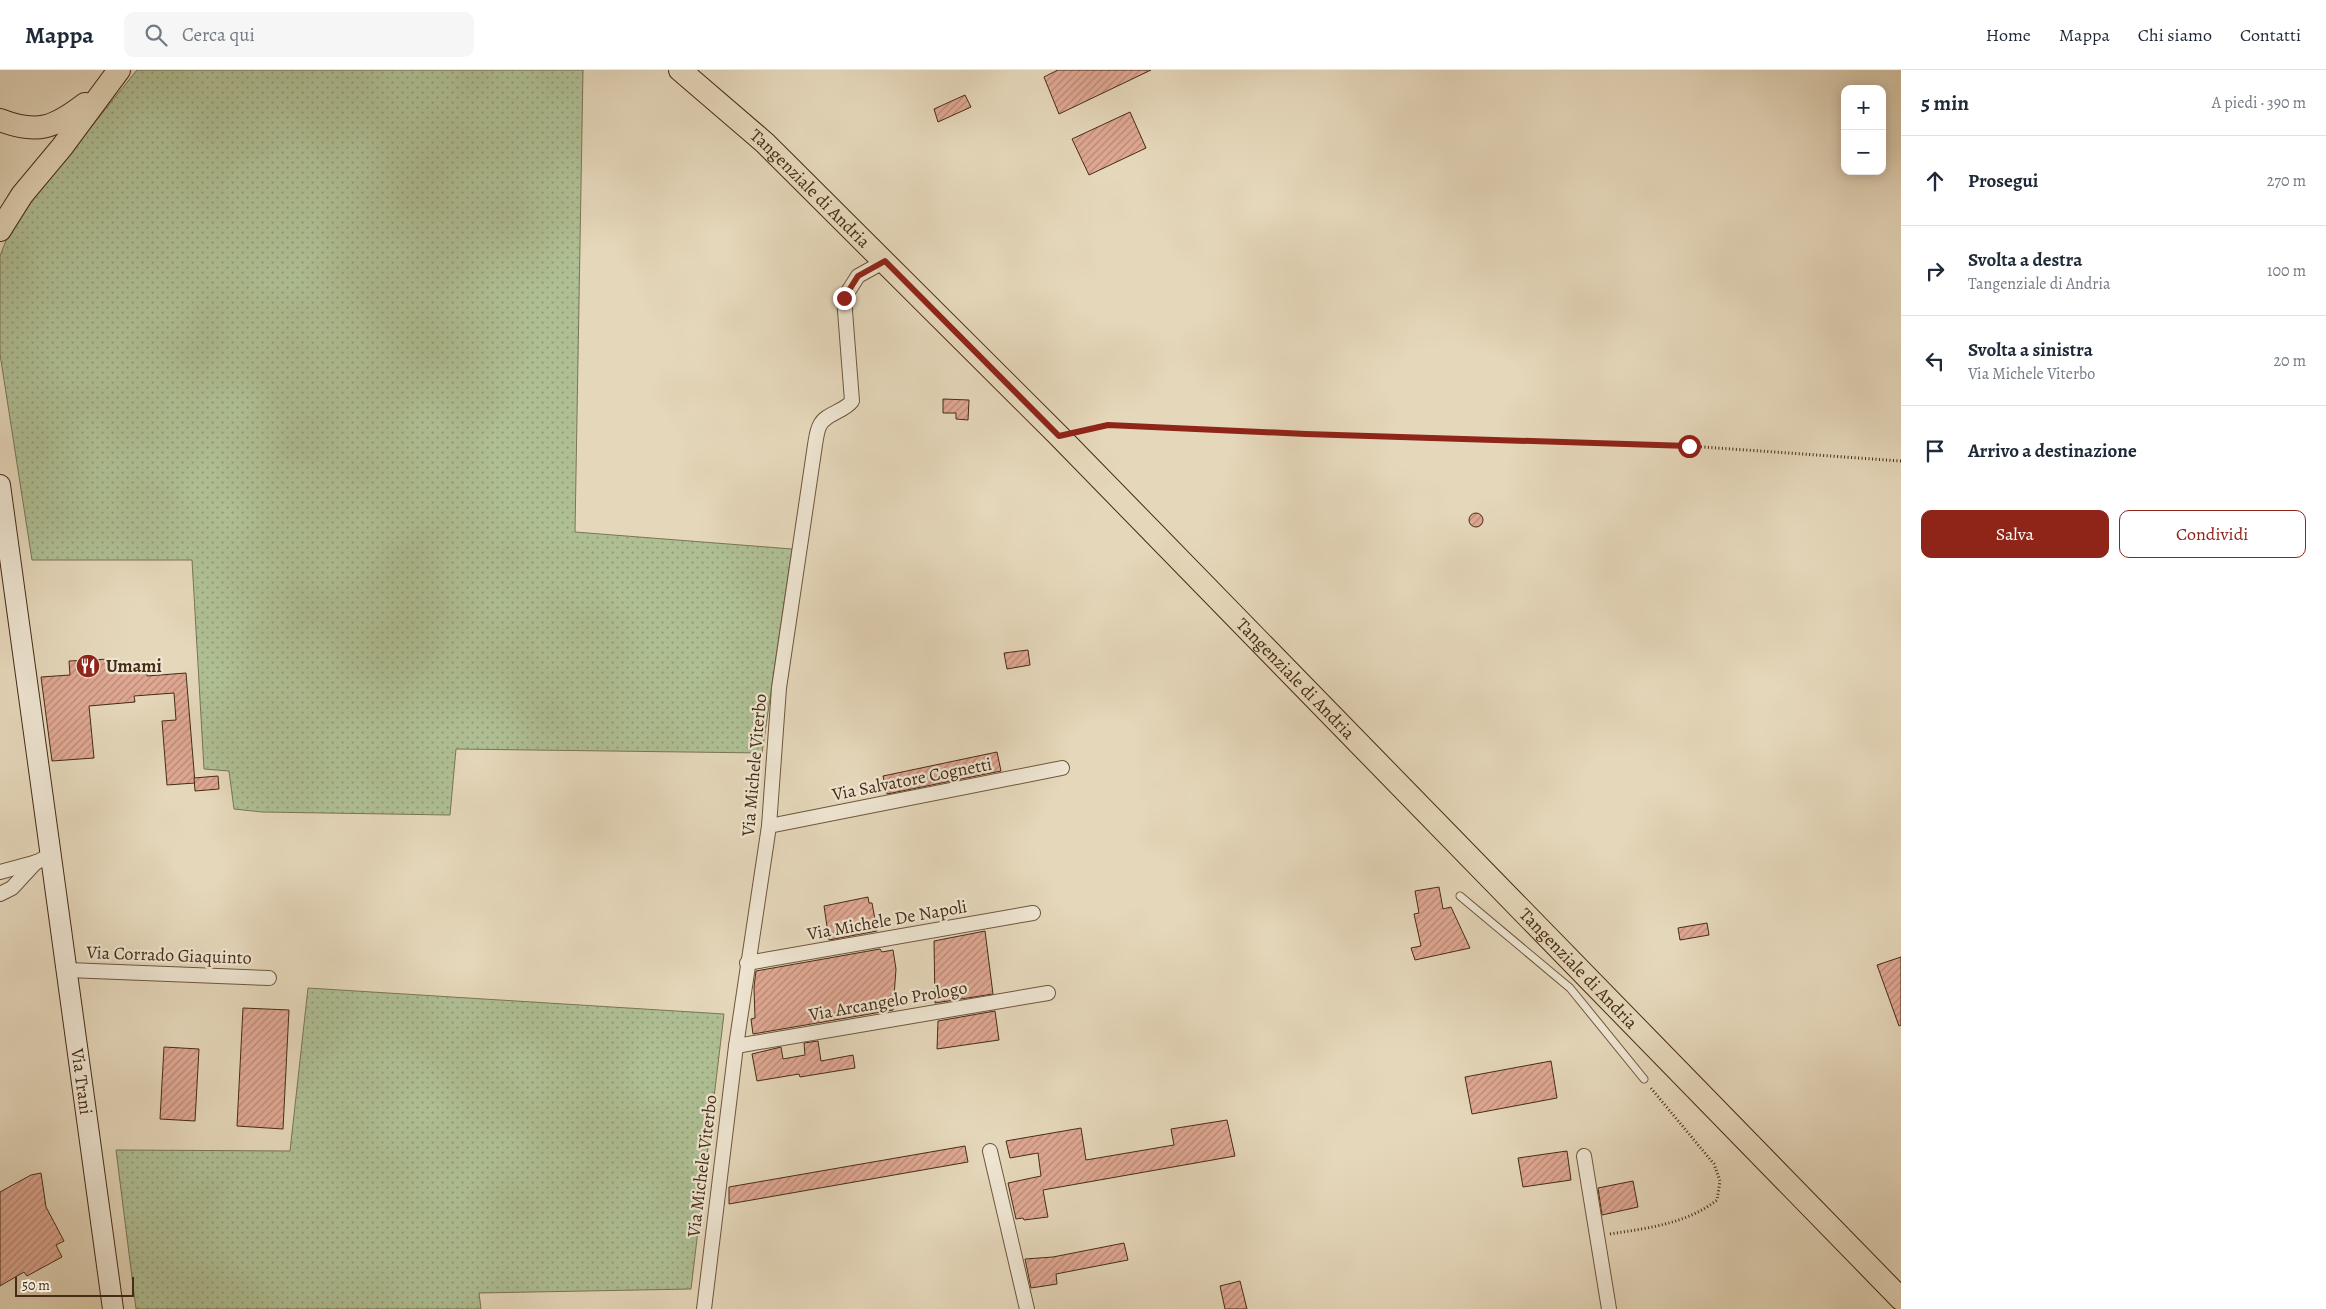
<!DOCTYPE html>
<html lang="it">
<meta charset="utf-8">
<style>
body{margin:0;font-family:Alegreya,serif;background:#f6f6f7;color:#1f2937}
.controls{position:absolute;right:15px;top:15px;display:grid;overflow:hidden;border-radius:10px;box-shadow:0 2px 12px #0003}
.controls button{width:45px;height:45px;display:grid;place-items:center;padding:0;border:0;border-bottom:1px solid #e0e1e3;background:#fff;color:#1f2937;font:25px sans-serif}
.scale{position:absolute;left:15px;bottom:12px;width:119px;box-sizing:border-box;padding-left:5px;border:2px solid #462b15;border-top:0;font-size:14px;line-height:18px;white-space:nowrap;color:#462b15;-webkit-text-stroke:4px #eee5d2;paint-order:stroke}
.stop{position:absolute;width:15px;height:15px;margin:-11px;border:4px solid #8f2418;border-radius:50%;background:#fff}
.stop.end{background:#8f2418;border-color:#fff;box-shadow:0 1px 5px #0008}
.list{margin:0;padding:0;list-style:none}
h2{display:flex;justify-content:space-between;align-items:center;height:65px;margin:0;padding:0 20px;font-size:21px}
h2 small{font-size:16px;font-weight:400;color:#747a83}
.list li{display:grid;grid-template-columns:32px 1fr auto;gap:15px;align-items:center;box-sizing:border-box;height:90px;padding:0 20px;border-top:1px solid #e0e1e3}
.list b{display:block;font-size:19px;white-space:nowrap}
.list p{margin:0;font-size:16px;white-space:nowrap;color:#747a83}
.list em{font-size:16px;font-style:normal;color:#747a83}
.actions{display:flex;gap:10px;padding:15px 20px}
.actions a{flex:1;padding:11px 0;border:1px solid #8f2418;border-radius:10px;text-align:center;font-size:18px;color:#8f2418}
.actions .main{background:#8f2418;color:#fff}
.icon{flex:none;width:28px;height:28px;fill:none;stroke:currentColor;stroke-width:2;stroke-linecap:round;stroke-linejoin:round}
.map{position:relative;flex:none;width:1901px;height:1239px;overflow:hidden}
header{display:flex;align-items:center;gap:30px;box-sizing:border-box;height:70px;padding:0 25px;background:#fff;border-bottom:1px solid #e0e1e3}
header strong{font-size:24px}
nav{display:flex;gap:28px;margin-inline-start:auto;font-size:18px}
.search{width:350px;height:45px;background:#f6f6f7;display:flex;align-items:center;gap:12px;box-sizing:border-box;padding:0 18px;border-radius:10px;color:#747a83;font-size:19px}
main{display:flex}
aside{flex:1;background:#fff}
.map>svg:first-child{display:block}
.grass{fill:url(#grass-dots);stroke:#7a7554}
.building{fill:url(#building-hatch);stroke:#462b15}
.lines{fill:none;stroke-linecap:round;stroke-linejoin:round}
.service-casing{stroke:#6e563e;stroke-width:9}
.minor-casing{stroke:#6e563e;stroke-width:16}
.secondary-casing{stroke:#462b15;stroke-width:22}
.primary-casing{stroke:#462b15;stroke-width:24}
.path{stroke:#462b15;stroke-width:3;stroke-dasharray:1 2.5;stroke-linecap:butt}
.service{stroke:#eee5d2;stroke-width:7}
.minor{stroke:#eee5d2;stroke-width:14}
.secondary{stroke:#eee5d2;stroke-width:20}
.primary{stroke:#e5d7ba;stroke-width:22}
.route{stroke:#8f2418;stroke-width:6}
.labels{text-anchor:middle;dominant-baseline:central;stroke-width:4.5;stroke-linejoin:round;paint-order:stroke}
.street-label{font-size:18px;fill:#462b15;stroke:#eee5d2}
.poi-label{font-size:18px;font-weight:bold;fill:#462b15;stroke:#eee5d2;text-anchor:start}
</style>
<header>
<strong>Mappa</strong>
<div class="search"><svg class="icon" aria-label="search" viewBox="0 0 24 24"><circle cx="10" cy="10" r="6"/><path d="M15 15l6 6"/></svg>Cerca qui</div>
<nav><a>Home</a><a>Mappa</a><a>Chi siamo</a><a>Contatti</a></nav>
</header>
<main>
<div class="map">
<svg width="1901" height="1239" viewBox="0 0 1901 1239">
<defs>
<pattern id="grass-dots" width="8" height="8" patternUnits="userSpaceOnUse" patternTransform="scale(1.25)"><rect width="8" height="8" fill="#afbf94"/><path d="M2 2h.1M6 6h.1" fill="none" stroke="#909b78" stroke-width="1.8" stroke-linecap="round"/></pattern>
<pattern id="building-hatch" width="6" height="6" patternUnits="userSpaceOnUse" patternTransform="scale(1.25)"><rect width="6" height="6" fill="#e0a893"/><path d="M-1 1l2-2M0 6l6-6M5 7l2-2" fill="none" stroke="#b78977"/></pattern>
</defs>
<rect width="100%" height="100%" fill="#e5d7ba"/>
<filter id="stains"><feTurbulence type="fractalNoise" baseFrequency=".004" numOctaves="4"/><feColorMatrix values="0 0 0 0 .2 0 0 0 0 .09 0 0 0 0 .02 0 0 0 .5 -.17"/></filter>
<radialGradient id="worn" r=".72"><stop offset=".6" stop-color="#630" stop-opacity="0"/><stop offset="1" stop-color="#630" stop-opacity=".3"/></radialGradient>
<g class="grass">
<polygon points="137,0 583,0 575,462 792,479 762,683 456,679 450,745 262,742 234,739 229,701 204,699 192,490 32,490 0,284 0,186 12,155"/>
<polygon points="308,918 724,944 691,1219 479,1223 481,1239 136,1239 116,1080 290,1081"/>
</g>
<g class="building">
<polygon points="1058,0 1151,0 1059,44 1044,7"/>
<polygon points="965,25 971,37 938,52 934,39"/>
<polygon points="1130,42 1146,78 1089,105 1072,69"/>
<polygon points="943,329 969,330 968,350 956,349 956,343 943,343"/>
<circle cx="1476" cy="450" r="7"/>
<polygon points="1028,580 1030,595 1007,599 1004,583"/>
<polygon points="110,589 112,601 146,599 147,606 186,603 195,713 167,715 162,651 176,650 174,623 134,626 135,632 89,636 94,688 52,691 41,607 70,605 69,591"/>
<polygon points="997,682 1001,701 887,724 883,706"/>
<polygon points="218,706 219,719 195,721 194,708"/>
<polygon points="1439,817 1443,839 1451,837 1470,878 1415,890 1411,878 1421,876 1414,844 1419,843 1415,821"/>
<polygon points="868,827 869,833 872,833 877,861 829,870 824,836"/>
<polygon points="1707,853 1709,865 1680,870 1678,858"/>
<polygon points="985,861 993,924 935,933 934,871"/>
<polygon points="880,879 882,882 893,880 896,899 893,940 753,964 751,949 755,948 754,917 756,901"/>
<polygon points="1901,887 1901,955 1899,956 1877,895"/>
<polygon points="243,938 289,940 283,1059 237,1056"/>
<polygon points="995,941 999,970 937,979 938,951"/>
<polygon points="818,971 821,991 853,985 855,998 800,1007 799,1004 757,1011 752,984 781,977 783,989 805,985 804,973"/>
<polygon points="164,977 199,979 195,1051 160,1049"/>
<polygon points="1551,991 1557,1028 1472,1044 1465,1007"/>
<polygon points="1227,1050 1235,1086 1043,1120 1048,1147 1024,1150 1023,1148 1016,1149 1008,1113 1041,1106 1038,1083 1010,1088 1006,1071 1081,1058 1086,1090 1174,1075 1171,1059"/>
<polygon points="965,1076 968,1092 729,1134 729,1117"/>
<polygon points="1567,1081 1571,1110 1523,1117 1518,1088"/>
<polygon points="41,1103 46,1137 64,1171 56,1175 62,1187 27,1206 24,1202 0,1216 0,1122 31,1105"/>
<polygon points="1633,1111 1638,1137 1602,1145 1598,1118"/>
<polygon points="1124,1173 1128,1190 1056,1204 1057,1214 1031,1218 1025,1189 1053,1187"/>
<polygon points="1240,1211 1247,1239 1225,1239 1220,1216"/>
</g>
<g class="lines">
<g class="service-casing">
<polyline id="service" points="1460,826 1570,918 1644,1009"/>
</g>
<g class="minor-casing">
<g id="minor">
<polyline points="769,756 1062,698"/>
<polyline points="0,802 37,792 52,784"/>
<polyline points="0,824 12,818 36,792"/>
<polyline points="747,893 1033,843"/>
<polyline points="68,900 269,908"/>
<polyline points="736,976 1048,923"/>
<polyline points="990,1081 1027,1239"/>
<polyline points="1584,1086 1609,1239"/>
<path d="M704 1239 736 976 769 756 779 618 815 375C816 369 817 360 820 355 826 343 844 342 852 331L844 228 858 206 885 191"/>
</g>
</g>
<g class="secondary-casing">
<g id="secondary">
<path id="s1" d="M0 415 113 1239"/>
</g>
</g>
<g class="primary-casing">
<g id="primary">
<path id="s2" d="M680 0 765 73 1059 366 1901 1229"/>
<path d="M0 50C38 65 55 57 85 34"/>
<polyline points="0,160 22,125 62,77 119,0"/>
</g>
</g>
<g class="path">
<polyline points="1079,361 1108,355 1305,365 1689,376 1901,391"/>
<path d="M1610 1164C1648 1158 1686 1154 1717 1130L1720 1111 1714 1094 1650 1017"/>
</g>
<use href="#service" class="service"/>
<use href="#minor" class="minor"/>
<use href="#secondary" class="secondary"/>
<use href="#primary" class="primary"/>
</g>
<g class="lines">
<polyline class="route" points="844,228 858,206 885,191 1059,366 1108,355 1306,364 1689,376"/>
</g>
<defs>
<g id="restaurant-disc" transform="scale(1.25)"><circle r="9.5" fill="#8f2418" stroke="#eee5d2"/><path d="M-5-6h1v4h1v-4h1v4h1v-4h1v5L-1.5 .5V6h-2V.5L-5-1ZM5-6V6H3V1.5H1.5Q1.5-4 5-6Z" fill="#fff"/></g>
</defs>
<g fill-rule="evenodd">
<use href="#restaurant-disc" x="88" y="596"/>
</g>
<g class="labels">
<g class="street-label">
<text stroke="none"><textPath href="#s2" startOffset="176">Tangenziale di Andria</textPath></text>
<text stroke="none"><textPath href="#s2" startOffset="866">Tangenziale di Andria</textPath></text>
<text transform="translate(754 695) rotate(-85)">Via Michele Viterbo</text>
<text transform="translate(912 709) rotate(-11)">Via Salvatore Cognetti</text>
<text transform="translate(887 850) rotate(-10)">Via Michele De Napoli</text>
<text transform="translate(169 885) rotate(2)">Via Corrado Giaquinto</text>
<text stroke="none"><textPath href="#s2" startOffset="1271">Tangenziale di Andria</textPath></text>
<text transform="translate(888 931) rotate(-10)">Via Arcangelo Prologo</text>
<text stroke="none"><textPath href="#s1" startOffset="602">Via Trani</textPath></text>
<text transform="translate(702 1096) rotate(-83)">Via Michele Viterbo</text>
</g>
<g class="poi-label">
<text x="106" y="596">Umami</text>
</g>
</g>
<rect width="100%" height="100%" filter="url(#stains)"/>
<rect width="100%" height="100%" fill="url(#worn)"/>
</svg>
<div class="controls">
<button>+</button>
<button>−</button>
</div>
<div class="scale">50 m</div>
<div class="stop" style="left:1689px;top:376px"></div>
<div class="stop end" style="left:844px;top:228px"></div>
</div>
<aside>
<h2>5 min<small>A piedi · 390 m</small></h2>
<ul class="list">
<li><svg class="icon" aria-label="ahead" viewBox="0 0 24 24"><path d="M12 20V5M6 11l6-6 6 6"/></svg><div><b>Prosegui</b></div><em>270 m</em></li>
<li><svg class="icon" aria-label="right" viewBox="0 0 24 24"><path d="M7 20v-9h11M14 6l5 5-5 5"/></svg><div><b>Svolta a destra</b><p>Tangenziale di Andria</p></div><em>100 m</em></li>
<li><svg class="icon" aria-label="left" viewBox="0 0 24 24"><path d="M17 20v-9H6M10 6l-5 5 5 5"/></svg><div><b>Svolta a sinistra</b><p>Via Michele Viterbo</p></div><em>20 m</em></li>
<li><svg class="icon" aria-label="arrive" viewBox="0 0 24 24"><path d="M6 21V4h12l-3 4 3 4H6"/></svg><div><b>Arrivo a destinazione</b></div></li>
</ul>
<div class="actions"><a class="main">Salva</a><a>Condividi</a></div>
</aside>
</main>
